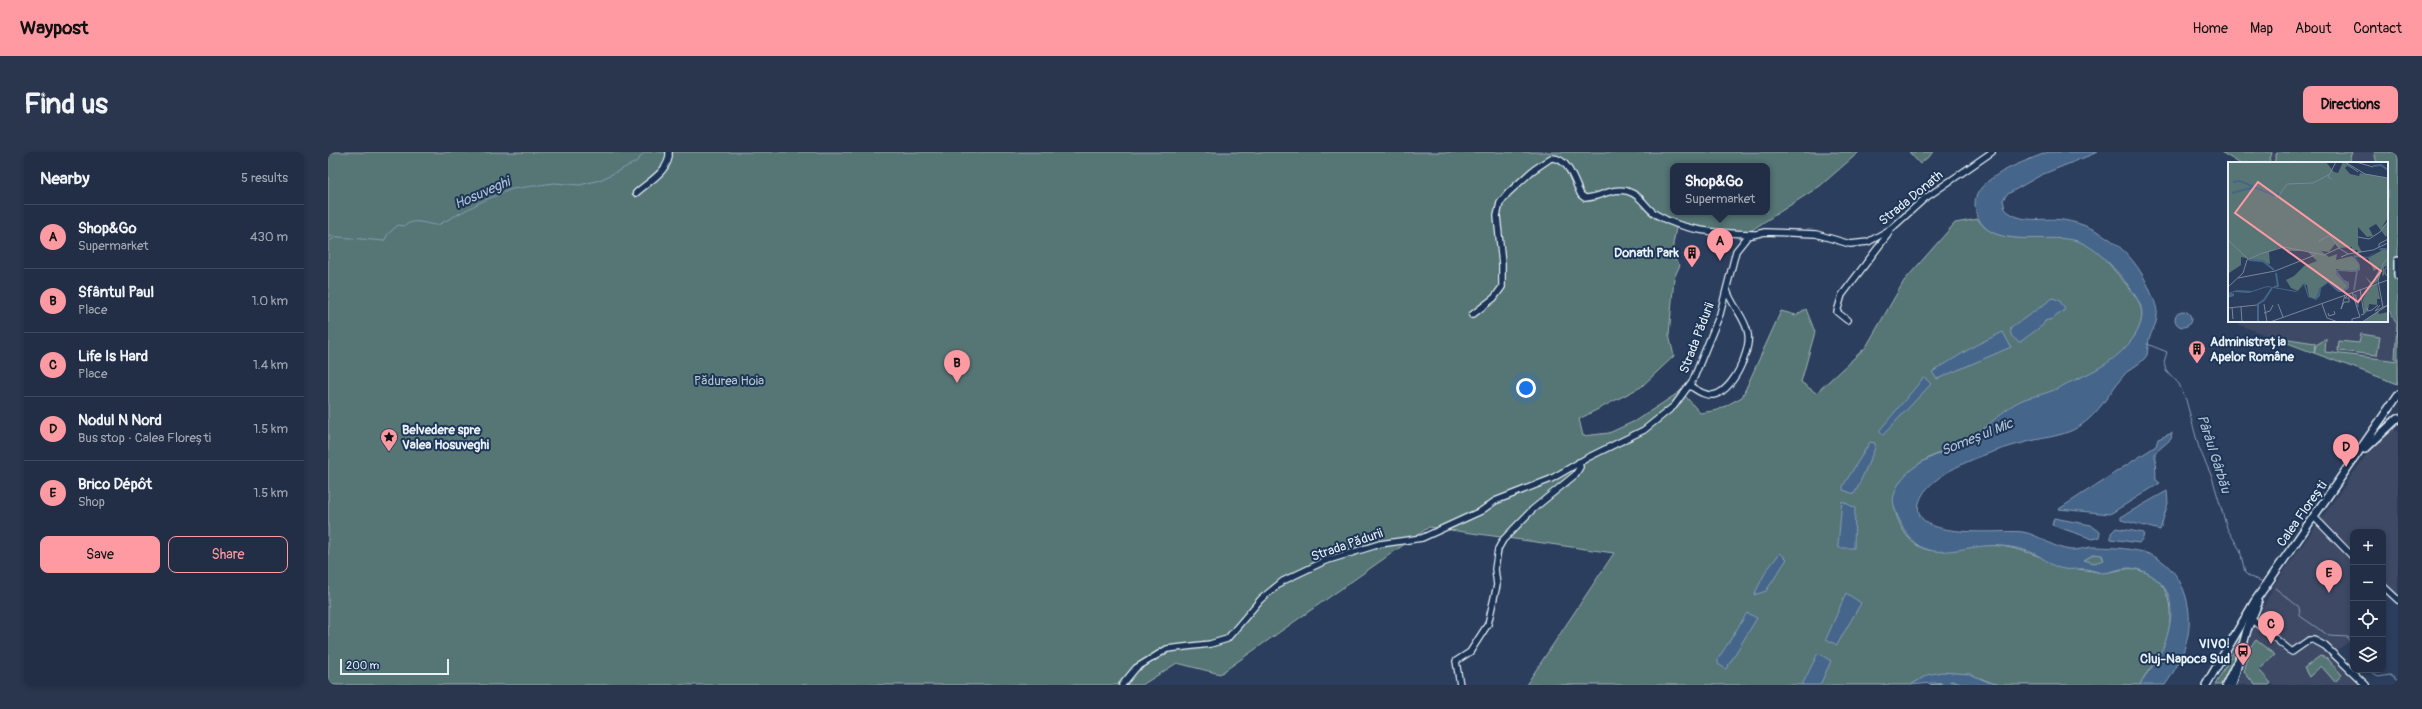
<!DOCTYPE html>
<meta charset="utf-8">
<style>
body{margin:0;font-family:Pangolin,sans-serif;background:#29364d;color:#f1f3f6}
.controls{position:absolute;right:12px;bottom:12px;display:grid;overflow:hidden;border-radius:8px;box-shadow:0 2px 6px #0003}
.controls button{width:36px;height:36px;display:grid;place-items:center;padding:0;border:0;border-bottom:1px solid #3e4a5f;background:#212e46;color:#f1f3f6;font:20px sans-serif}
.scale{position:absolute;left:12px;bottom:10px;width:109px;box-sizing:border-box;padding-left:4px;border:2px solid #e8f1f8;border-top:0;font-size:11px;line-height:14px;white-space:nowrap;color:#e8f1f8;-webkit-text-stroke:3px #1d3557;paint-order:stroke}
.you{position:absolute;left:1198px;top:236px;width:14px;height:14px;margin:-10px;border:3px solid #fff;border-radius:50%;background:#1a73e8;box-shadow:0 0 0 6px #1a73e833}
.badge{display:grid;place-items:center;width:26px;height:26px;border-radius:50%;background:#ff9aa2;color:#111;font-size:13px;font-weight:700}
.pin{position:absolute;translate:-50% -33px;filter:drop-shadow(0 1px 2px #0008)}
.pin::after{content:'';position:absolute;top:21px;width:14px;height:12px;background:inherit;clip-path:polygon(0 0,100% 0,50% 100%)}
.popup{position:absolute;left:1342px;top:11px;width:100px;height:52px;box-sizing:border-box;display:grid;place-content:center;border-radius:8px;background:#212e46;filter:drop-shadow(0 1px 3px #0005);font-size:13px;white-space:nowrap;color:#a2a8b3}
.popup b{font-size:15px;color:#f1f3f6}
.popup::after{content:'';position:absolute;left:50%;top:100%;margin-left:-8px;border:8px solid transparent;border-top-color:#212e46}
.list{margin:0;padding:0;list-style:none}
h2{display:flex;justify-content:space-between;align-items:center;height:52px;margin:0;padding:0 16px;font-size:17px}
h2 small{font-size:13px;font-weight:400;color:#a2a8b3}
.list li{display:grid;grid-template-columns:26px 1fr auto;gap:12px;align-items:center;box-sizing:border-box;height:64px;padding:0 16px;border-top:1px solid #3e4a5f}
.list b{display:block;font-size:15px;white-space:nowrap}
.list p{margin:0;font-size:13px;white-space:nowrap;color:#a2a8b3}
.list em{font-size:13px;font-style:normal;color:#a2a8b3}
.actions{display:flex;gap:8px;padding:12px 16px}
.actions a{flex:1;padding:9px 0;border:1px solid #ff9aa2;border-radius:8px;text-align:center;font-size:14px;color:#ff9aa2}
.actions .main{background:#ff9aa2;color:#111}
.icon{flex:none;width:22px;height:22px;fill:none;stroke:currentColor;stroke-width:2;stroke-linecap:round;stroke-linejoin:round}
.map{position:relative;flex:none;width:2070px;height:533px;overflow:hidden;border-radius:8px}
header{display:flex;align-items:center;gap:24px;box-sizing:border-box;height:56px;padding:0 20px;background:#ff9aa2;color:#111}
header strong{font-size:19px}
nav{display:flex;gap:22px;margin-inline-start:auto;font-size:14px}
.intro{display:flex;align-items:center;justify-content:space-between;box-sizing:border-box;height:96px;padding:0 24px}
h1{margin:0;font-size:28px}
.button{padding:10px 18px;border-radius:8px;background:#ff9aa2;color:#111;font-size:14px;font-weight:700}
main{display:flex;gap:24px;padding:0 24px}
aside{flex:1;background:#212e46;border-radius:8px;box-shadow:0 2px 6px #0003}
.map>svg:first-child{display:block}
.built{fill:#3e4965}
.green{fill:#567574;stroke:#9fb3b6;fill-rule:evenodd}
.water{fill:#45658a;stroke:#869db6;fill-rule:evenodd}
.lines{fill:none;stroke-linecap:round;stroke-linejoin:round}
.stream{stroke:#869db6;stroke-width:1}
.river{stroke:#45658a;stroke-width:7}
.minor-casing{stroke:#e8f1f8;stroke-width:8}
.major-casing{stroke:#e8f1f8;stroke-width:10}
.minor{stroke:#1d3557;stroke-width:5.5}
.major{stroke:#1d3557;stroke-width:7}
.labels{text-anchor:middle;dominant-baseline:central;stroke-width:4;stroke-linejoin:round;paint-order:stroke}
.street-label{font-size:13px;fill:#e8f1f8;stroke:#1d3557}
.poi-label{font-size:13px;font-weight:bold;fill:#e8f1f8;stroke:#1d3557;text-anchor:end}
.park-label{font-size:13px;fill:#b5c6ca;stroke:#1d3557}
.water-label{font-size:14px;font-style:italic;fill:#afc0d2;stroke:#1d3557}
.inset-river{fill:none;stroke:#45658a;stroke-width:2}
.inset-road{fill:none;stroke:#77869b;stroke-width:1}
.view{fill:#ff9aa2;fill-opacity:0.15;stroke:#ff9aa2;stroke-width:2}
.inset-edge{fill:none;stroke:#e8f1f8;stroke-width:2}
</style>
<header>
<strong>Waypost</strong>
<nav><a>Home</a><a>Map</a><a>About</a><a>Contact</a></nav>
</header>
<div class="intro"><h1>Find us</h1><a class="button">Directions</a></div>
<main>
<aside>
<h2>Nearby<small>5 results</small></h2>
<ul class="list">
<li><span class="badge">A</span><div><b>Shop&amp;Go</b><p>Supermarket</p></div><em>430 m</em></li>
<li><span class="badge">B</span><div><b>Sfântul Paul</b><p>Place</p></div><em>1.0 km</em></li>
<li><span class="badge">C</span><div><b>Life Is Hard</b><p>Place</p></div><em>1.4 km</em></li>
<li><span class="badge">D</span><div><b>Nodul N Nord</b><p>Bus stop · Calea Florești</p></div><em>1.5 km</em></li>
<li><span class="badge">E</span><div><b>Brico Dépôt</b><p>Shop</p></div><em>1.5 km</em></li>
</ul>
<div class="actions"><a class="main">Save</a><a>Share</a></div>
</aside>
<div class="map">
<svg width="2070" height="533" viewBox="0 0 2070 533">
<rect width="100%" height="100%" fill="#2c3e5d"/>
<filter id="ink" filterUnits="userSpaceOnUse"><feTurbulence type="fractalNoise" baseFrequency=".025" numOctaves="2"/><feDisplacementMap in="SourceGraphic" scale="8" xChannelSelector="R" yChannelSelector="G"/><feConvolveMatrix kernelMatrix="1 2 1 2 8 2 1 2 1" color-interpolation-filters="sRGB"/></filter>
<g filter="url(#ink)">
<g class="built">
<polygon points="1944,0 2059,0 2059,11 1941,11"/>
<polygon points="2059,132 2070,150 2069,232 1911,173 1912,169 2059,169"/>
<polygon points="2065,276 2070,280 2070,447 2060,441 2055,448 2055,380 2025,380 2025,487 2004,502 2034,533 1910,533 1918,511 1924,480 1946,433 2041,299"/>
</g>
<g class="green">
<path d="M0 0H1531L1492 34 1416 83 1348 76 1345 92 1347 108 1352 113 1346 126 1341 183 1346 204 1313 235 1251 267 1255 284 1281 281 1307 269 1353 239 1372 261 1390 258 1414 245 1453 159 1468 163 1478 157 1487 180 1473 230 1488 241 1538 195 1576 129 1627 71 1650 67C1666 97 1722 81 1749 88 1768 93 1779 110 1792 125 1799 134 1810 144 1813 156 1819 176 1796 200 1782 211 1767 223 1748 230 1732 239 1701 255 1671 273 1640 288 1613 301 1581 309 1568 339 1562 352 1571 373 1579 384 1600 411 1631 393 1659 393 1691 393 1716 408 1746 416 1753 418 1762 418 1769 420 1783 423 1797 413 1811 418 1849 429 1847 472 1833 502 1827 513 1817 520 1812 533H1673C1665 532 1659 529 1652 526 1628 519 1604 518 1583 533H1198L1286 401 1101 375 892 522 849 511 814 533H0ZM1345 14H1439V60H1345Z"/>
<polygon points="1581,0 1606,0 1592,12"/>
<polygon points="1893,0 1944,0 1941,11 1911,11"/>
<polygon points="1949,0 2024,0 2020,11 1946,11"/>
<polygon points="2046,0 2070,0 2070,103 2065,122 2070,130 2070,208 2067,206 2069,172 2059,153 2059,11 2049,11"/>
<polygon points="2033,182 2052,185 2049,203 2010,199 2011,189 2031,191"/>
<polygon points="1941,184 1987,191 1986,201"/>
<polygon points="1998,187 1997,200 2070,209 2070,232 1986,201 1988,193"/>
<path d="M1766 402H1773L1776 408C1770 413 1763 411 1756 408Z"/>
<polygon points="1914,484 1897,533 1887,533"/>
<polygon points="1928,488 1947,503 1931,518 1943,531 1941,533 1927,533 1916,520 1922,495"/>
<polygon points="1992,504 1999,506 2014,523 2007,530 1993,514 1981,525 1976,516"/>
<polygon points="1626,529 1643,533 1602,533"/>
</g>
<g class="water">
<path d="M1720 0H1770L1713 23 1678 43 1675 48 1677 57C1693 73 1715 65 1735 68 1775 74 1809 103 1823 141 1826 148 1830 157 1829 164 1829 172 1823 180 1821 187 1820 192 1820 198 1819 203 1814 212 1803 215 1796 223 1779 243 1770 265 1745 278 1730 285 1712 286 1695 291 1667 298 1599 319 1591 351 1582 390 1674 377 1695 380 1713 383 1723 396 1743 398 1750 398 1757 396 1763 395 1779 395 1799 396 1815 400 1851 410 1866 449 1860 483 1857 500 1847 519 1837 533H1812C1817 521 1827 514 1832 502 1840 487 1846 462 1841 445 1836 429 1817 416 1800 416 1791 416 1783 421 1774 421 1769 420 1764 418 1758 417 1750 416 1741 419 1732 416 1723 414 1717 407 1709 403 1698 397 1685 395 1673 394 1634 390 1596 419 1574 373 1570 365 1563 352 1566 343 1576 307 1621 302 1646 284 1662 273 1674 258 1692 249 1700 245 1709 244 1718 241 1728 238 1737 232 1747 228 1771 217 1790 207 1806 185 1813 174 1817 162 1811 150 1800 130 1773 98 1752 90 1722 78 1652 104 1647 53 1645 25 1699 9 1720 0ZM1766 402 1774 403 1776 408 1766 411 1756 408Z"/>
<path d="M1725 146 1732 149 1737 158 1724 167 1717 169 1715 173 1692 190C1686 188 1681 183 1683 176Z"/>
<circle cx="1855" cy="167" r="8"/>
<polygon points="1675,180 1683,195 1609,227 1604,220 1648,193"/>
<polygon points="1596,225 1603,232 1555,283 1551,279"/>
<polygon points="1844,281 1843,287 1827,301 1828,328 1832,331 1782,362 1731,357 1828,294 1830,287"/>
<polygon points="1542,290 1547,291 1547,296 1529,337 1526,342 1515,338 1515,334"/>
<polygon points="1839,339 1840,351 1832,378 1793,368 1793,365"/>
<polygon points="1514,349 1527,356 1526,396 1511,396 1510,393"/>
<polygon points="1726,366 1763,373 1772,380 1771,385 1765,387 1724,373"/>
<polygon points="1788,376 1816,381 1815,386 1811,391 1783,387 1783,381"/>
<polygon points="1452,401 1459,407 1438,439 1426,443 1438,419"/>
<polygon points="1518,441 1533,451 1509,493 1498,487"/>
<polygon points="1419,461 1429,466 1398,517 1390,512 1390,507"/>
<polygon points="1490,501 1503,509 1492,533 1474,533"/>
<polygon points="1613,520 1642,522 1660,530 1673,533 1643,533 1626,529 1583,533 1599,523"/>
</g>
<g class="lines">
<g class="stream">
<path d="M0 84 56 89 60 82 70 73 76 74C89 65 97 73 110 73L155 49 184 37 226 31 252 33 272 28 308 10 317 0"/>
<polyline points="0,90 6,86"/>
<polyline points="1819,192 1839,200 1836,210 1838,218 1851,232 1858,248 1871,296 1884,325 1899,376 1912,398 1917,421 1922,425 1936,430"/>
<polyline points="1947,436 1971,455 1972,464 2001,484 2020,485 2025,495"/>
<polyline points="2042,518 2050,525 2062,523 2070,529"/>
</g>
<polyline class="river" points="1615,527 1620,533"/>
<g class="minor-casing">
<g id="minor">
<path d="M308 41C320 30 343 18 341 0"/>
<path d="M1144 163 1166 146 1174 135V112L1169 64 1172 51 1180 41 1204 19 1223 6C1241 5 1246 30 1253 43L1257 46C1272 46 1283 35 1299 39 1315 44 1317 56 1329 63 1357 80 1393 81 1425 82"/>
<polyline points="1519,168 1509,160 1514,143 1561,81"/>
<path d="M1362 234C1369 238 1376 244 1385 243 1404 240 1423 200 1420 182 1418 166 1403 153 1399 138"/>
<polyline points="1987,366 2025,405"/>
<polyline points="2055,434 2070,448"/>
<polyline points="1923,467 1964,500 1981,488 1986,488 1997,494 2038,533"/>
<polyline points="794,533 808,516 839,497 882,492 899,487 933,447 955,429 997,409 1052,392 1094,386 1153,359 1167,349 1223,327 1259,306 1316,278 1346,254 1365,228 1392,162 1408,99 1420,84 1437,80 1488,82 1522,92 1540,90 1563,77 1596,47 1664,0"/>
<polyline points="1132,533 1128,509 1142,500 1160,472 1169,433 1167,417 1170,397 1175,388 1204,358 1247,323 1252,315 1251,310"/>
</g>
</g>
<g class="major-casing">
<g id="major">
<polyline points="2070,109 2070,123"/>
<polyline points="2037,297 2070,266"/>
<polyline points="1878,533 1927,449 2070,243"/>
<polyline points="1898,533 1908,512"/>
<polyline points="1904,533 1919,478 1930,451"/>
</g>
</g>
<use href="#minor" class="minor"/>
<use href="#major" class="major"/>
</g>
</g>
<defs>
<g id="building-pin" transform="scale(0.9)"><path d="M0 17L-7.5 6A9.5 9.5 0 1 1 7.5 6Z" fill="#ff9aa2" stroke="#1d3557"/><path d="M-4-6H4V6H1V3H-1V6H-4ZM-2.5-4.3h1.7v1.8h-1.7ZM.8-4.3h1.7v1.8H.8ZM-2.5-1h1.7V.8h-1.7ZM.8-1h1.7V.8H.8Z" fill="#111"/></g>
<g id="sight-pin" transform="scale(0.9)"><path d="M0 17L-7.5 6A9.5 9.5 0 1 1 7.5 6Z" fill="#ff9aa2" stroke="#1d3557"/><path d="M0-6L1.8-2.2L6-1.7L2.9 1.2L3.7 5.4L0 3.3L-3.7 5.4L-2.9 1.2L-6-1.7L-1.8-2.2Z" fill="#111"/></g>
<g id="bus-pin" transform="scale(0.9)"><path d="M0 17L-7.5 6A9.5 9.5 0 1 1 7.5 6Z" fill="#ff9aa2" stroke="#1d3557"/><path d="M-5-6H5V4H4V6H2V4H-2V6H-4V4H-5ZM-3.5-4V0h7V-4ZM-3.5 1.2v1.5H-2V1.2ZM2 1.2v1.5H3.5V1.2Z" fill="#111"/></g>
</defs>
<g fill-rule="evenodd">
<use href="#building-pin" x="1364" y="101"/>
<use href="#building-pin" x="1869" y="197"/>
<use href="#sight-pin" x="61" y="285"/>
<use href="#bus-pin" x="1915" y="499"/>
</g>
<g class="labels">
<g class="street-label">
<text transform="translate(1583 46) rotate(-39)">Strada Donath</text>
<text transform="translate(1369 186) rotate(-69)">Strada Pădurii</text>
<text transform="translate(1974 362) rotate(-55)">Calea Florești</text>
<text transform="translate(1019 393) rotate(-19)">Strada Pădurii</text>
</g>
<g class="poi-label">
<text x="1351" y="101">Donath Park</text>
<text x="1882" y="190" text-anchor="start">Administrația<tspan x="1882" dy="15">Apelor Române</tspan></text>
<text x="74" y="278" text-anchor="start">Belvedere spre<tspan x="74" dy="15">Valea Hosuveghi</tspan></text>
<text x="1902" y="492">VIVO!<tspan x="1902" dy="15">Cluj-Napoca Sud</tspan></text>
</g>
<g class="park-label">
<text x="401" y="229">Pădurea Hoia</text>
</g>
<g class="water-label">
<text transform="translate(154 41) rotate(-24)">Hosuveghi</text>
<text transform="translate(1649 285) rotate(-22)">Someșul Mic</text>
<text transform="translate(1886 302) rotate(72)">Pârâul Gârbău</text>
</g>
</g>
<g transform="translate(1900 10)">
<rect width="160" height="160" fill="#2c3e5d"/>
<path d="M0 0H98L106 10 110 11 115 0 124 7 119 4 117 6 122 12 131 14 132 11 160 16V56L154 65 160 60V71L158 75 148 62 141 66 145 74 139 75 130 65V83L134 90 130 91 129 88 124 89V85L111 86 107 82 101 90 93 89 101 95 109 92 108 98 124 94 131 101V107L124 110 108 107V112L120 124 114 130 102 119 92 126 88 137 81 135 79 123 75 122 70 129 63 126 58 118 66 114 76 104 89 99 79 89H60L58 86H50L41 90 42 102 13 95V103L1 111 0 117ZM156 87 160 88V104L156 105V113L154 114 155 105 149 120 143 123 137 114 144 121 152 105 146 109 140 96ZM149 121 152 137H149V143L141 142 140 149 136 152 135 137 141 125ZM150 149 151 152 160 150V160H135Z" fill="#567574"/>
<path d="M153 86H158L160 88H150L140 96 127 95 132 103V108L129 110 109 109 116 118 121 120V126L116 130H110L100 121 93 126 92 134 88 138 80 135 76 123 68 130 39 125 21 131 5 130 3 132 6 131V134L0 136V131L9 128 24 129 39 124 69 129 77 121 81 135 88 137 92 126 101 119 114 130 120 124 108 112V108H130L131 102 125 96 126 93 140 95Z" fill="#45658a"/>
<path class="inset-river" d="M145 4 153 3 160 8M5 20 12 19 45 33 51 32M4 31 27 25M21 98 35 99 46 108M46 125 50 124 48 111M126 128 129 109M127 132 130 145M30 160V142L36 138 44 126"/>
<path class="inset-road" d="M116 0 130 10M117 0 137 12 160 16M128 0 145 5M104 17 100 15 108 0M47 35H50L59 22 85 21 102 12M130 75 141 77 152 70 160 59M0 78 20 97M91 79 102 73 111 86M151 85V82L160 77M113 95 120 92 145 88 160 81M160 105 157 107V112L160 114M10 116 47 109 87 93M0 125 15 111 19 98 32 92 56 85 96 93 111 86 120 92M132 127 136 152 133 153M124 130 132 155 124 157V160M117 133 113 147 116 140H121V136H117L119 134M36 142 39 160M50 142 55 155M94 142 99 156 110 160M152 143 147 149 160 143M4 145 5 157M13 145 14 160M155 145 150 119 155 102 160 96M0 146 29 143M139 146 140 149 144 148 150 143M36 151 42 149 45 143M100 151 101 154 107 152 106 149M42 160 160 118M134 160 160 143"/>
<path class="view" d="M30 20 153 109 130 140 7 51Z"/>
<rect width="160" height="160" class="inset-edge"/>
</g>
</svg>
<div class="controls">
<button>+</button>
<button>−</button>
<button><svg class="icon" aria-label="locate" viewBox="0 0 24 24"><circle cx="12" cy="12" r="6"/><path d="M12 2v4M12 18v4M2 12h4M18 12h4"/></svg></button>
<button><svg class="icon" aria-label="layers" viewBox="0 0 24 24"><path d="M12 4l9 5-9 5-9-5zM3 14l9 5 9-5"/></svg></button>
</div>
<div class="scale">200 m</div>
<div class="you"></div>
<div class="pin badge" style="left:1392px;top:109px">A</div>
<div class="popup"><b>Shop&amp;Go</b>Supermarket</div>
<div class="pin badge" style="left:629px;top:231px">B</div>
<div class="pin badge" style="left:1943px;top:492px">C</div>
<div class="pin badge" style="left:2018px;top:315px">D</div>
<div class="pin badge" style="left:2001px;top:441px">E</div>
</div>
</main>
